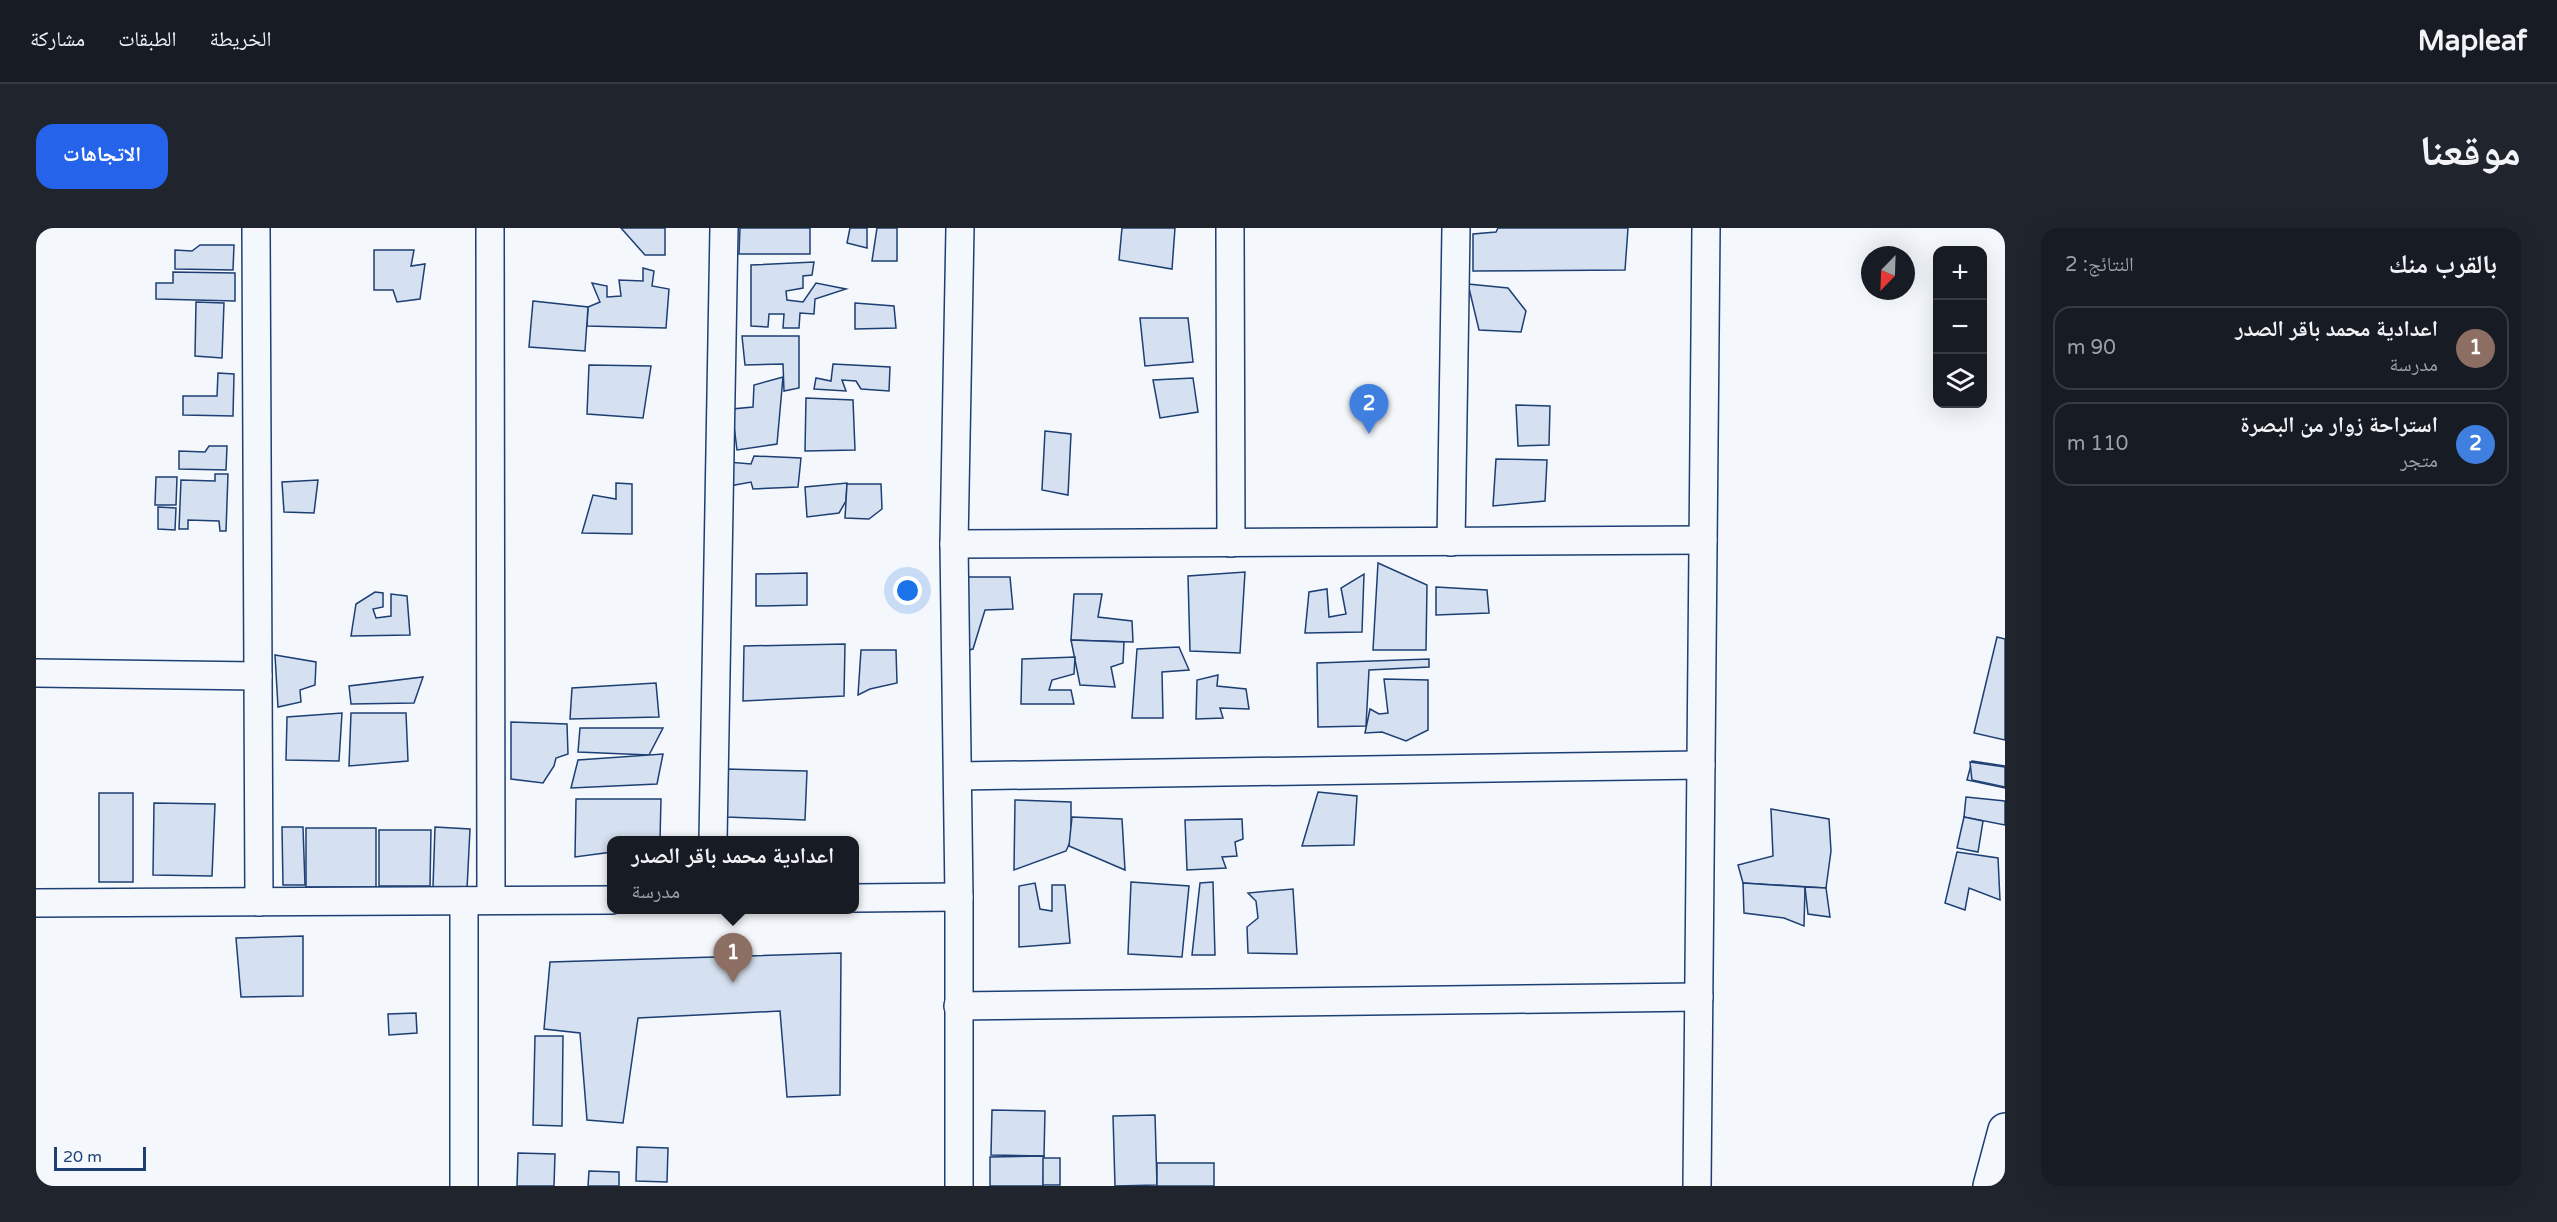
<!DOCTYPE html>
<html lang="ar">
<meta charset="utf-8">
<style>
body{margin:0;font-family:"Varela Round","Noto Naskh Arabic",sans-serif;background:#20242c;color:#f1f3f6;direction:rtl}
.controls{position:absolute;right:18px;top:18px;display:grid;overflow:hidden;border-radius:12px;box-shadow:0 6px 24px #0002}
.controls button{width:54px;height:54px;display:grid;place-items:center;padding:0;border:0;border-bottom:2px solid #363941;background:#171b24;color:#f1f3f6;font:30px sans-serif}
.compass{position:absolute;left:1825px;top:18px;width:54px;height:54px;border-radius:50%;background:#171b24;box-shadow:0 6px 24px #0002;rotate:203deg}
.scale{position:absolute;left:18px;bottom:15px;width:92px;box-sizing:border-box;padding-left:6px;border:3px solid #1d3f73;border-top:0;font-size:16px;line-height:21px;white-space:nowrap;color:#1d3f73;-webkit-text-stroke:4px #f4f7fb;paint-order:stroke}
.you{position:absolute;left:872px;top:363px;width:21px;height:21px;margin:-15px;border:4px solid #fff;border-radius:50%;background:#1a73e8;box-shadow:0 0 0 9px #1a73e833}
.badge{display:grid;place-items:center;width:39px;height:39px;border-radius:50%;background:#2563eb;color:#fff;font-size:20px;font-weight:700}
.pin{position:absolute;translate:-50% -50px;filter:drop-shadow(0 2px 3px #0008)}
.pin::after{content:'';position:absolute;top:32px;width:21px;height:18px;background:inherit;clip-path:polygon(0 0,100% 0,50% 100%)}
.popup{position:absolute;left:571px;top:608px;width:252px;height:78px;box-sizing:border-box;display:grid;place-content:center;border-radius:12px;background:#171b24;filter:drop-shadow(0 2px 4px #0005);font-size:20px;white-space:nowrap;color:#9ea1a6}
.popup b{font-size:22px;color:#f1f3f6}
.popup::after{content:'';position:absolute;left:50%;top:100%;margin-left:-12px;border:12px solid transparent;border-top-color:#171b24}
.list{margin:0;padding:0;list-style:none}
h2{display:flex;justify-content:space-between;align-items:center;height:78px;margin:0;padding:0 24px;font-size:26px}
h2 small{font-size:20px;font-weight:400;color:#9ea1a6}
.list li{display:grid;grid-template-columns:39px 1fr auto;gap:18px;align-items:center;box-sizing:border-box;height:84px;margin:0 12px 12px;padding:0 12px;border:2px solid #363941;border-radius:18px}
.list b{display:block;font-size:22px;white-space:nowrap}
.list p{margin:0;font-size:20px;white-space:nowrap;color:#9ea1a6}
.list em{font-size:20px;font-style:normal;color:#9ea1a6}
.icon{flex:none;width:33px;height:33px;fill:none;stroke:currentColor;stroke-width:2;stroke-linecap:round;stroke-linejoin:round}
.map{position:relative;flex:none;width:1969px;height:958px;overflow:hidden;direction:ltr;border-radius:18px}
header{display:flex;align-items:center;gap:36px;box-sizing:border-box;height:84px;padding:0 30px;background:#171b24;border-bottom:2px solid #363941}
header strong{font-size:28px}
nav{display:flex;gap:33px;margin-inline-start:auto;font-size:21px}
.intro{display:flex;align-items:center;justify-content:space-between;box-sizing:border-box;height:144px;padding:0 36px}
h1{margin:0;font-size:42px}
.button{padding:15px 27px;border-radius:18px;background:#2563eb;color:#fff;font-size:21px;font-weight:700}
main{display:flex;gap:36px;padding:0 36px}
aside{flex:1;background:#171b24;border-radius:18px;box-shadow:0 6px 24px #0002}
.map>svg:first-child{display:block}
.building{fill:#d5e0f0;stroke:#1d3f73;stroke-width:1.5}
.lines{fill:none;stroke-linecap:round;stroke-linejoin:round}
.street-casing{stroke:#1d3f73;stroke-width:30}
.secondary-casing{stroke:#1d3f73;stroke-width:36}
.street{stroke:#f4f7fb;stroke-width:27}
.secondary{stroke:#f4f7fb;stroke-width:33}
</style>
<header>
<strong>Mapleaf</strong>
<nav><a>الخريطة</a><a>الطبقات</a><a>مشاركة</a></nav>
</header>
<div class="intro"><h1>موقعنا</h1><a class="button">الاتجاهات</a></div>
<main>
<aside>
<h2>بالقرب منك<small>النتائج: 2</small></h2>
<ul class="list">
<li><span class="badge" style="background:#8d6e63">1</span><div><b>اعدادية محمد باقر الصدر</b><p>مدرسة</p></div><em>90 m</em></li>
<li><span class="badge" style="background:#3f7fe0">2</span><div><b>استراحة زوار من البصرة</b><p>متجر</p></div><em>110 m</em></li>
</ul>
</aside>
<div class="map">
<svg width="1969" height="958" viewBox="0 0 1969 958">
<rect width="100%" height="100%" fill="#f4f7fb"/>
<g class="building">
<polygon points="585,0 629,0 629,27 609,27"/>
<polygon points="704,0 774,0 774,26 703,26"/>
<polygon points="814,0 831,0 831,20 811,15"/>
<polygon points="841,0 861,0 861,33 836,33"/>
<polygon points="1086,0 1139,0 1136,41 1083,32"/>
<polygon points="1462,0 1592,0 1589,42 1437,43 1437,6 1460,4"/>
<polygon points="164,17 198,17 197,42 139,41 139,22 156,23"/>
<polygon points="338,22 378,22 375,38 389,36 384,71 361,74 357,62 338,62"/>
<polygon points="778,34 776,47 767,48 767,60 750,63 751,72 767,74 780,55 810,61 779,71 778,86 764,85 763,100 747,100 748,86 733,86 732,99 715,98 715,37"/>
<polygon points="607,40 618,43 616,58 633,61 630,100 551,98 552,79 564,74 556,55 571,58 571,69 585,68 583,52 607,53"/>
<polygon points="137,44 199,45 199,73 120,71 120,55 137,55"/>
<polygon points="1432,56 1472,60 1490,83 1485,104 1443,102"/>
<polygon points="497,73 552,79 549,123 493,119"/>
<polygon points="160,74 188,75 186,130 159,128"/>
<polygon points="819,75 858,78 860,100 819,101"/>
<polygon points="1104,90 1152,90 1157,134 1109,138"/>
<polygon points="706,108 763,108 763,160 748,163 747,136 709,137"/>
<polygon points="797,136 854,139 853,163 825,161 820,153 806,152 810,163 778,161 780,150 795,153"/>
<polygon points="553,137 615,138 607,190 551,186"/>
<polygon points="182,145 198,146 197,188 147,187 147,168 181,168"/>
<polygon points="747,149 741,216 701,222 696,181 717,179 718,157"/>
<polygon points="1157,150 1162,184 1124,190 1117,152"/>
<polygon points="770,170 817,172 819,222 769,223"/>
<polygon points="1480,177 1514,178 1513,217 1482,218"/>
<polygon points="1009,203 1035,206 1032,267 1006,262"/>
<polygon points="173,218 191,218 190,242 143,241 143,223 169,224"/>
<polygon points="718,228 765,230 762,259 717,261 715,254 693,258 692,234 715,236"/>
<polygon points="1460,231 1511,232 1509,273 1457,278"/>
<polygon points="179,246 192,246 190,303 184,303 183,293 152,292 152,301 143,301 145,252 179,253"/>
<polygon points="120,249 141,249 140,277 119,277"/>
<polygon points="282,252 278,285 248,284 246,254"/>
<polygon points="580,255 596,256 596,306 546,305 557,267 580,271"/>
<polygon points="811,255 810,273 803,285 771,289 769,259"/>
<polygon points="811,256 845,256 846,281 833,291 809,290"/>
<polygon points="122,279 140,280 139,302 122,301"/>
<polygon points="1342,335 1391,357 1390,422 1337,422"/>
<polygon points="1209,344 1204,425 1154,423 1152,348"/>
<polygon points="771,345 771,377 720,378 720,346"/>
<polygon points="1328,346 1326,404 1269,405 1273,364 1291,361 1293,389 1310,386 1305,360"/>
<polygon points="918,349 974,349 977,381 949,382 937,421 920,425"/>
<polygon points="1400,359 1451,362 1453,385 1400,387"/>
<polygon points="339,364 347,365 347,379 337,381 340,390 355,388 355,366 371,368 374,407 315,408 320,376"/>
<polygon points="1038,366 1066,366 1062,389 1096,393 1097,414 1035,412"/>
<polygon points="1961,409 1969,411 1969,512 1938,505"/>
<polygon points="1035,412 1088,414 1087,435 1075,439 1079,459 1044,457"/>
<polygon points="809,416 808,468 707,473 708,418"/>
<polygon points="1143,419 1153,442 1126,444 1127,490 1096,490 1101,421"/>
<polygon points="825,422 860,422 861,455 834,461 822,467"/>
<polygon points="239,427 280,434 279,457 264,462 265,474 242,479"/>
<polygon points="1039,429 1038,446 1016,452 1013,462 1035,462 1038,476 985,476 986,431"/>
<polygon points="1393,431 1393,439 1333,442 1330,498 1282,499 1281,435"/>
<polygon points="1182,447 1181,458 1210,461 1213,481 1184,480 1187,490 1160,491 1161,452"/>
<polygon points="387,449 378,475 315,476 313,458"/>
<polygon points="1348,451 1392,452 1392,502 1370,513 1346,504 1329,505 1334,481 1343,486 1352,485"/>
<polygon points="620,455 623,489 534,491 536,460"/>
<polygon points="306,485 303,533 250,532 251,489"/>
<polygon points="315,485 370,485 372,533 313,538"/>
<polygon points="475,494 531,496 532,526 520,530 518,538 507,555 475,551"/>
<polygon points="544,500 627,500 613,527 542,524"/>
<polygon points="627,526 621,556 535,560 542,532"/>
<polygon points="1936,533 1969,538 1969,560 1931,552"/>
<polygon points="1934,534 1969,539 1969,559 1936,552"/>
<polygon points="690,541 771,543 769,592 691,589"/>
<polygon points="1282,564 1321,568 1318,617 1266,618"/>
<rect x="63" y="565" width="34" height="89"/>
<polygon points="1930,569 1969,573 1969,597 1928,589"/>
<polygon points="540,571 625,571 624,612 576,612 576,624 539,629"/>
<polygon points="979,572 1035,574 1035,612 1030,623 978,642"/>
<polygon points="118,575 179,576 176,648 117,647"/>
<polygon points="1735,581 1793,591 1795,623 1790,660 1707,655 1702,637 1737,628"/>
<polygon points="1036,589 1086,591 1089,642 1033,618"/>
<polygon points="1928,589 1947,593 1942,624 1921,620"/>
<polygon points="1206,591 1207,611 1199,614 1201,628 1186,629 1190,640 1151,642 1149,592"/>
<polygon points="246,599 267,599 269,657 247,657"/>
<polygon points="399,599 434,601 431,661 397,659"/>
<rect x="270" y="600" width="70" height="59"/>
<polygon points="343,602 395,602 394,658 343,658"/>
<polygon points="1921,624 1962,630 1964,672 1933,660 1929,682 1909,675"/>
<polygon points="1095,654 1153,658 1146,729 1092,726"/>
<polygon points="1177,654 1179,727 1156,727 1164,655"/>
<polygon points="999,655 1004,681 1016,683 1016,657 1029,657 1034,715 983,719 983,658"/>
<polygon points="1707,655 1769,659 1768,698 1748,690 1708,685"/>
<polygon points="1769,659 1790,660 1794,689 1772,686"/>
<polygon points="1257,661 1261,726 1212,725 1211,699 1222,690 1220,673 1212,665"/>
<polygon points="267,708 267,768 205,769 200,710"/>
<polygon points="805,725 804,867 751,869 744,783 602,790 587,895 551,892 544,805 508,801 514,734"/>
<polygon points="380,785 381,805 353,807 352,786"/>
<polygon points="499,808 527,808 526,898 497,897"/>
<polygon points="956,882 1009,883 1008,928 955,927"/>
<polygon points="1119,887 1121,957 1079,958 1077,888"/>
<polygon points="601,919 632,920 631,954 600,953"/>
<polygon points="482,925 519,926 518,958 481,958"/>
<polygon points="1008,928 1007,958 954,958 954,929"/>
<rect x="1007" y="930" width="17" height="27"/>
<rect x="1121" y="935" width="57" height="23"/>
<polygon points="553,943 583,944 583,958 552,958"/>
</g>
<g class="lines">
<g class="street-casing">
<g id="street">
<polyline points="220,0 223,674"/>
<polyline points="454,0 455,672"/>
<polyline points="1194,0 1195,315"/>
<polyline points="1415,314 1420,0"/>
<polyline points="918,316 1667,312"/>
<polyline points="0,445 222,448"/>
<polyline points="922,548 1665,537"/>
<polyline points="677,612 688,0"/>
<polyline points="819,670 923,669"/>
<polyline points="0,675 576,672"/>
<polyline points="922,778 1663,769"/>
<polyline points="428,958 428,673"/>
<polyline points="923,958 923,669 918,316 924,0"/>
<polyline points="1661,958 1670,0"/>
</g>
</g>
<g class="secondary-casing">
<polyline id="secondary" points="1954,958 1969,902"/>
</g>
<use href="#street" class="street"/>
<use href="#secondary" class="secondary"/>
</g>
</svg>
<div class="controls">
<button>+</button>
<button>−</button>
<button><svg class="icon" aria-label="layers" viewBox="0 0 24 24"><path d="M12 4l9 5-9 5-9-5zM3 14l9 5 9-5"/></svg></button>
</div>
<svg class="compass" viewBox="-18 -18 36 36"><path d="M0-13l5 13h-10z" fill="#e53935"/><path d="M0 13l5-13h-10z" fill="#9ea1a6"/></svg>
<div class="scale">20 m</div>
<div class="you"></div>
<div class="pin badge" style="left:697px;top:755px;background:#8d6e63">1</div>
<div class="popup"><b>اعدادية محمد باقر الصدر</b>مدرسة</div>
<div class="pin badge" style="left:1333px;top:206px;background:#3f7fe0">2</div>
</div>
</main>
